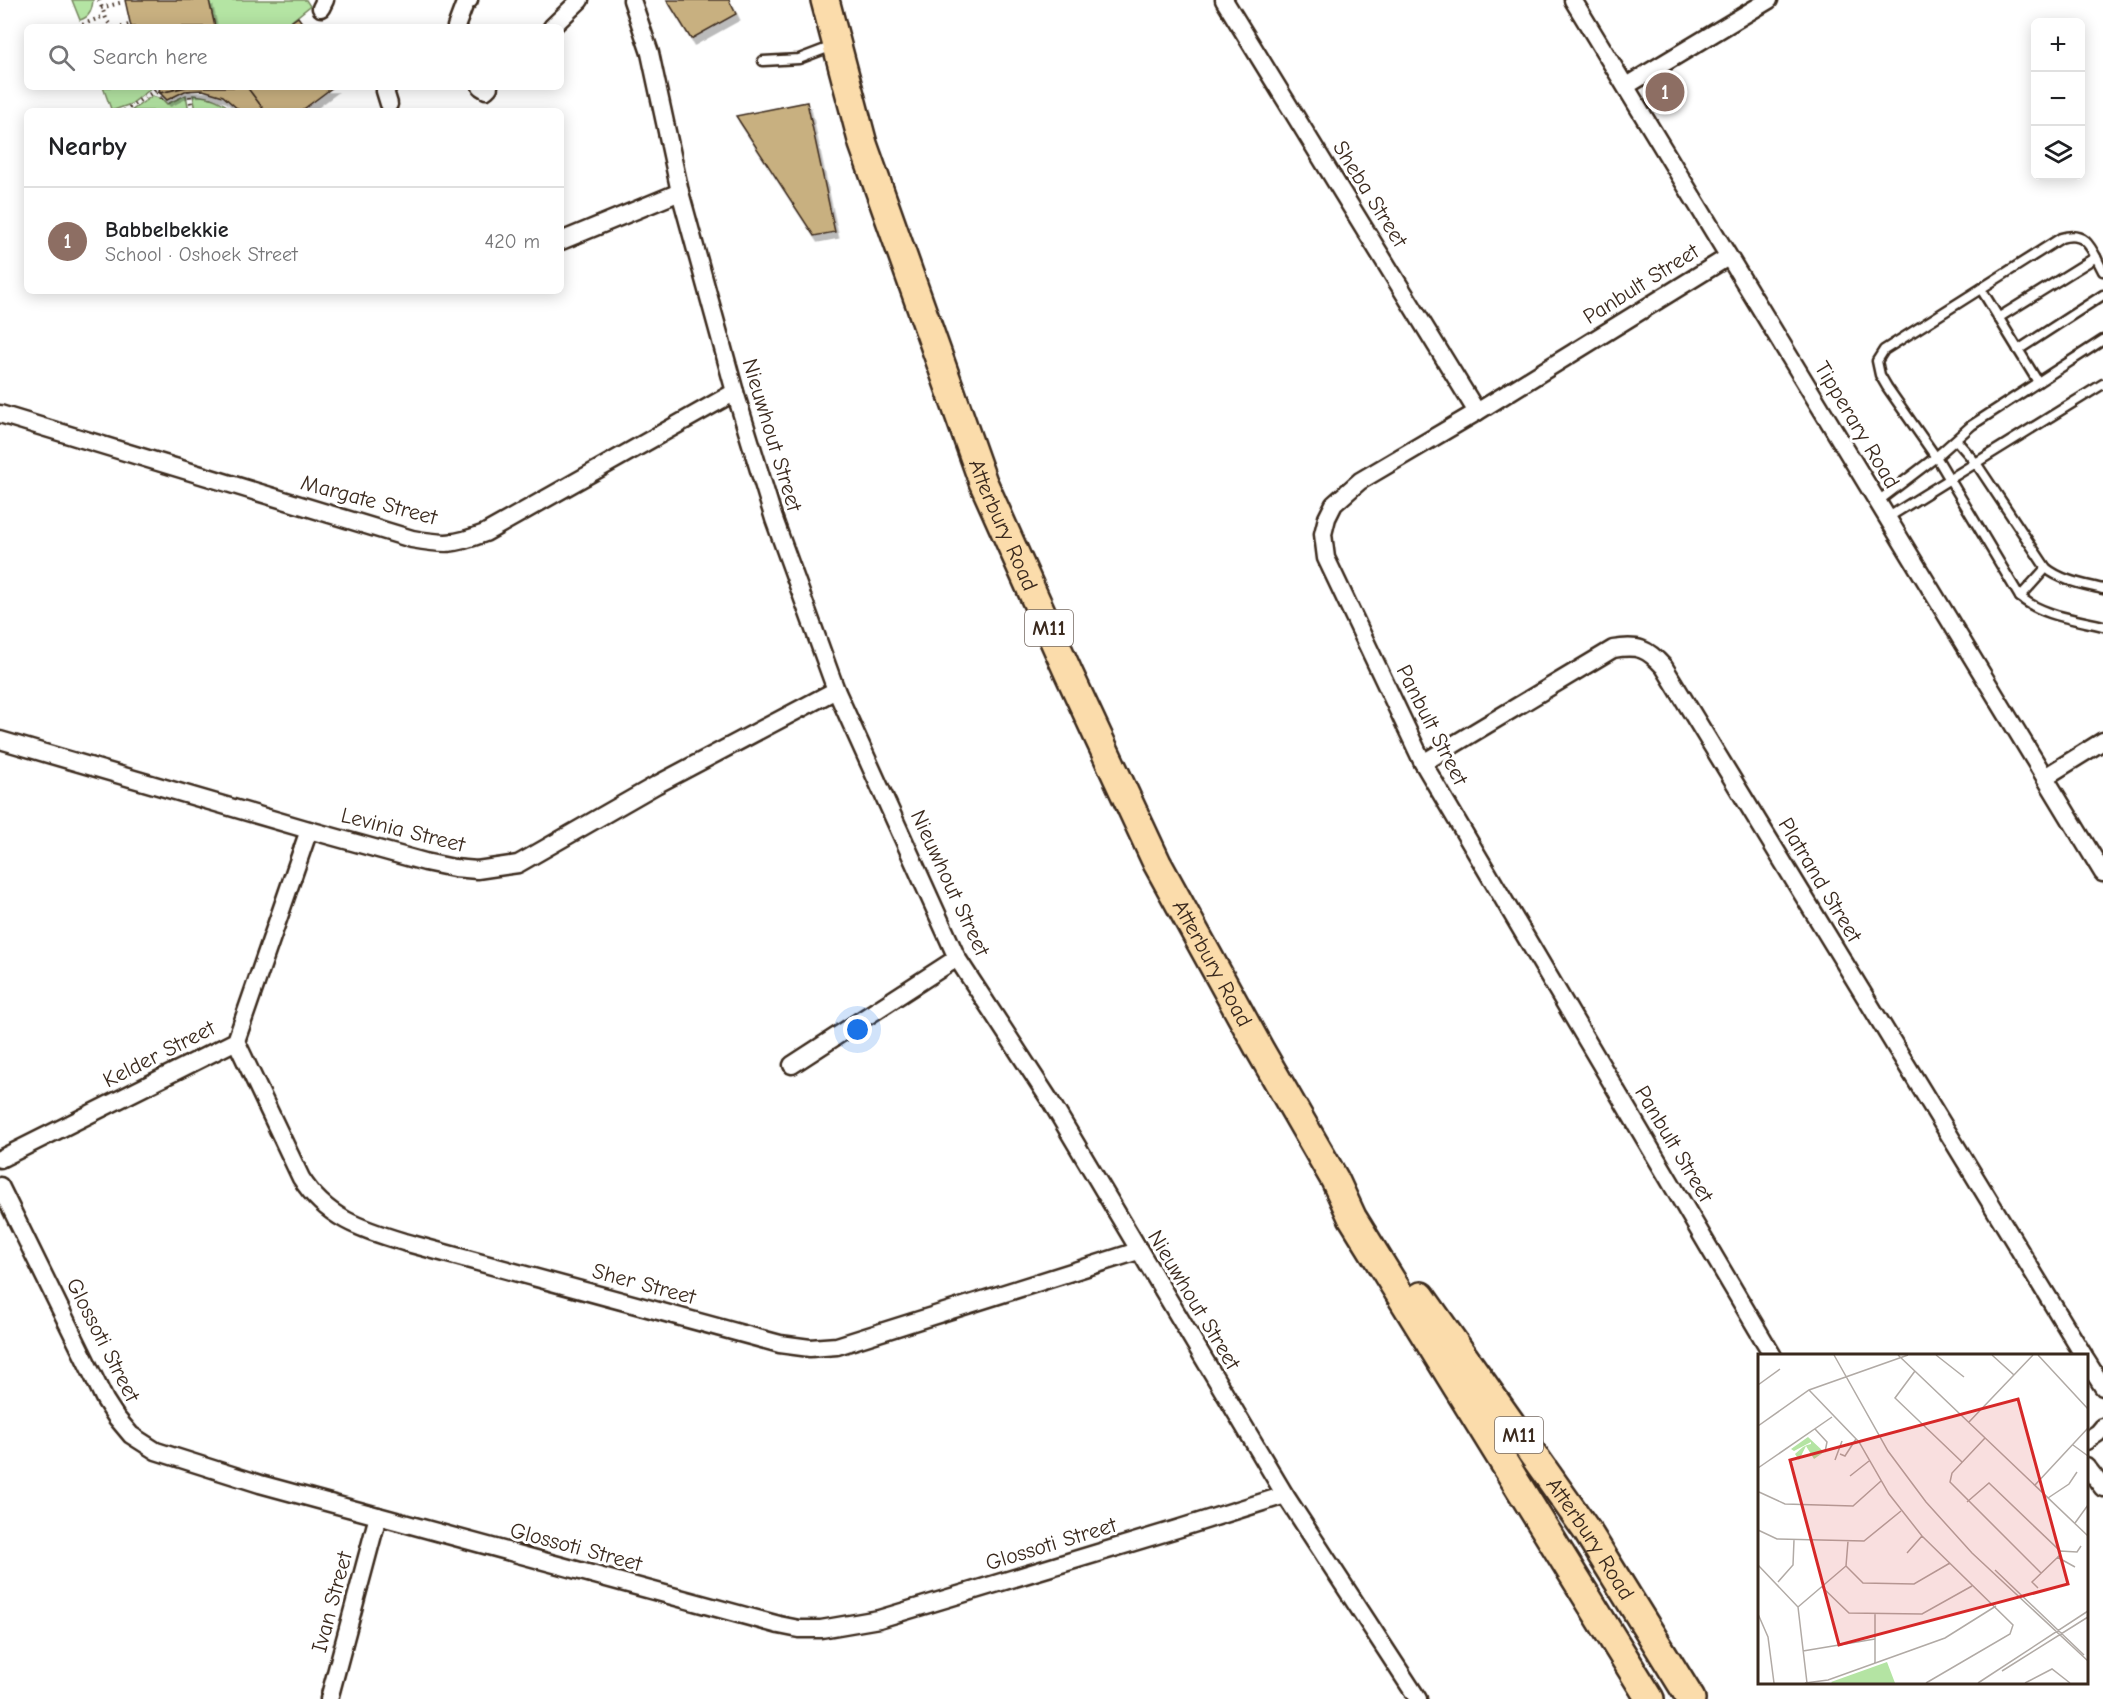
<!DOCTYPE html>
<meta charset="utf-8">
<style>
body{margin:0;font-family:"Comic Neue",sans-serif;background:#f2f2f2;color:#202124}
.controls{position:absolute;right:18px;top:18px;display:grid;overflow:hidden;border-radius:9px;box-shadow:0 3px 15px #0003}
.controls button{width:54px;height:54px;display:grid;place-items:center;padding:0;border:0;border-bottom:2px solid #e0e0e0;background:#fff;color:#202124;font:30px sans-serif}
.you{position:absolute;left:858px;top:1030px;width:21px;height:21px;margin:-15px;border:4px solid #fff;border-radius:50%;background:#1a73e8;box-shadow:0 0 0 9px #1a73e833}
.badge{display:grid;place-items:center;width:39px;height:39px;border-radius:50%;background:#3b2a1e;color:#fff;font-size:20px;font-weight:700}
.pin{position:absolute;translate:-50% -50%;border:3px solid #fff;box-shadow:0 2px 6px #0006}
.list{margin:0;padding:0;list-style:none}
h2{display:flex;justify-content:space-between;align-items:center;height:78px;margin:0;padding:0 24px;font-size:26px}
h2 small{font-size:20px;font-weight:400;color:#757577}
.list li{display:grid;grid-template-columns:39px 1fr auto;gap:18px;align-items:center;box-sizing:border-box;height:108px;padding:0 24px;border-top:2px solid #e0e0e0}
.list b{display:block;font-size:22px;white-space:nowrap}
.list p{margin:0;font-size:20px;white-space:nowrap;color:#757577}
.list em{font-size:20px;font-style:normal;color:#757577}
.icon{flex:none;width:33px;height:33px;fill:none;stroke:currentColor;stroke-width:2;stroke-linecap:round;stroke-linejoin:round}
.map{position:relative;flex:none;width:2103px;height:1699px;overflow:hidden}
.search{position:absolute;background:#fff;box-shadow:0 3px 15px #0003;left:24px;top:24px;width:540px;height:66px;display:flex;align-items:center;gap:15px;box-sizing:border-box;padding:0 21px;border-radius:9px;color:#757577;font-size:22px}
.panel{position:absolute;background:#fff;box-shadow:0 3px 15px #0003;left:24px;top:108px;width:540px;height:186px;border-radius:9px}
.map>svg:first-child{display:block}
.green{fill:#b4e4a3;stroke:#788760;stroke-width:1.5}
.building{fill:#c8b080;stroke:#3b2a1e;stroke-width:1.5;filter:url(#shadow)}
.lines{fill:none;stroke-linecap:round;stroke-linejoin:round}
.service-casing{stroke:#3b2a1e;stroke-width:13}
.minor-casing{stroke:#3b2a1e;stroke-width:21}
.primary-casing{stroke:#3b2a1e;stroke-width:32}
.path{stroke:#3b2a1e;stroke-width:4;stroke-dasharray:1.5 4.5;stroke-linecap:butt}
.service{stroke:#fff;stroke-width:8}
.minor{stroke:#fff;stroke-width:16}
.primary{stroke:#fbdcab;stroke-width:27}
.labels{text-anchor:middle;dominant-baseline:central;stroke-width:6;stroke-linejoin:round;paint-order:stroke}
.shield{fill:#fff;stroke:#766a62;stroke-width:1.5}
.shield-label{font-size:21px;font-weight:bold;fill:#3b2a1e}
.street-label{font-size:22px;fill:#3b2a1e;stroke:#fff}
.inset-road{fill:none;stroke:#b1aaa5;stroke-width:1.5}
.view{fill:#d62828;fill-opacity:0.15;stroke:#d62828;stroke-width:3}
.inset-edge{fill:none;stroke:#3b2a1e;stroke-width:3}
</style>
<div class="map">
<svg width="2103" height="1699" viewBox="0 0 2103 1699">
<defs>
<filter id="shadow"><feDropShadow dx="3.5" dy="6" stdDeviation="0" flood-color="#0004"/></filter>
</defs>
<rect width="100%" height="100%" fill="#fff"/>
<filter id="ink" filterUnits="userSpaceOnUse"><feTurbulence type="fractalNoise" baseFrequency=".0167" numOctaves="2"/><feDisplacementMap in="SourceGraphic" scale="12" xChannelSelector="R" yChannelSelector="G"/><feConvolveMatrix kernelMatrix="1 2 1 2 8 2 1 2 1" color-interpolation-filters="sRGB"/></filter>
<g filter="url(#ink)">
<g class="green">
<path d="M72 0H93C92 10 90 17 80 20Z"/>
<polygon points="209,0 306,0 310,6 284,27 215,27"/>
<polygon points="103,87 152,87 152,88 131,104 114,110 111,109"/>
<polygon points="186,95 189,111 131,111 152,96 162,99 167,104"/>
<path d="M193 95C208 96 222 100 232 111H196Z"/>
</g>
<g class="building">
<polygon points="125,0 209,0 215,27 131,27"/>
<polygon points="667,0 729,0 736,14 691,39"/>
<polygon points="298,17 305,27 284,27"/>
<polygon points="159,87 188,87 160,93"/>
<polygon points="187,87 247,87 265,111 240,111 223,96 203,90 185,91 167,100 160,93"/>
<polygon points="247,87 333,87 301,111 265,111"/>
<polygon points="807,102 835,232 814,236 736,116"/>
</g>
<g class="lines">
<g class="service-casing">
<g id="service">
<polyline points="763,61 799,59 833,46"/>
<path d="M2103 271C2092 251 2088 230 2061 238L1884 350 1877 361 1880 375 1887 387 1940 463 2020 597C2043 616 2075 619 2103 626"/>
<polyline points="1981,289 2038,382"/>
<polyline points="1998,318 2096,257"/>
<polyline points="2018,350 2103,295"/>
<path d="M1956 440 1976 463 2046 568C2062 581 2083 584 2103 589"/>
<polyline points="1877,502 1936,457 1972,425 2103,340"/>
<polyline points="1887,518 2103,384"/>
<polyline points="2020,597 2046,568"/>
</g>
</g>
<g class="minor-casing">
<g id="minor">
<polyline points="632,0 650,53 680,192 735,392 774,519 836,690 957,958 1051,1102 1285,1495 1418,1699"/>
<polyline points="1224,0 1477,412"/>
<polyline points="1573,0 2103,873"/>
<polyline points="321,8 325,0"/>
<polyline points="456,27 465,3 469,0"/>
<polyline points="552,27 580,0"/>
<polyline points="1626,86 1769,0"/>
<polyline points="388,87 385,91 389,104"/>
<polyline points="481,87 486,90 489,87"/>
<polyline points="561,241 680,192"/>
<polyline points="1728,257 1477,412 1360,481 1334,504 1327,518 1323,534 1326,558 1336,579 1423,763 1773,1356"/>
<path d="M0 414 412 539C446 545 453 545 485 533L735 392"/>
<polyline points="0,740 309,830 425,862 454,868 477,870 518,864 656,785 836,690"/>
<path d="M1423 763 1613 649C1638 645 1647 648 1664 667L2084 1356"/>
<polyline points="2045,777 2103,741"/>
<path d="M236 1041 301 1178C326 1218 361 1229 404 1242L780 1344 810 1348 837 1346 1138 1251"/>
<polyline points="792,1065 957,958"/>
<polyline points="0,1159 236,1041 309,830"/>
<polyline points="0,1186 105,1400 116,1417 131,1435 156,1451 260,1484 779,1625 799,1629 821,1629 879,1619 1177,1529 1285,1495"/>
<polyline points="2086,1360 2103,1387"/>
<polyline points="2086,1441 2098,1433 2103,1427"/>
<polyline points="2086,1466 2103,1488"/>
<polyline points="329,1699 378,1516"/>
</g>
</g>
<g class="primary-casing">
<g id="primary">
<path id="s1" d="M825 0 863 144 983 482 1069 674 1157 863 1260 1050 1335 1180 1352 1217 1650 1699"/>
<path id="s2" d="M1421 1296 1587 1531 1691 1699"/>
</g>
</g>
<g class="path">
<polyline points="99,0 107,21 112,27"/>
<polyline points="101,8 123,2"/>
<polyline points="77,27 104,16"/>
<polyline points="121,27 129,25"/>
<polyline points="154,87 161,98 164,97"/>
<polyline points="189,90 192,111"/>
<polyline points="124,111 156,90"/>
</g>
<use href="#service" class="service"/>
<use href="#minor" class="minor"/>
<use href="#primary" class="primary"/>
</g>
</g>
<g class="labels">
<g class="shield">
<rect x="1025" y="610" width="48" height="36" rx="4.5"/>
<rect x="1495" y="1417" width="48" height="36" rx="4.5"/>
</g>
<g class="shield-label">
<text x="1049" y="628">M11</text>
<text x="1519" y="1435">M11</text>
</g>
<g class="street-label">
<text transform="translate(1370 194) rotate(58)">Sheba Street</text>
<text transform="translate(1641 284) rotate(-32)">Panbult Street</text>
<text transform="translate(1857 425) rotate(59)">Tipperary Road</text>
<text transform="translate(772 435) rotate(73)">Nieuwhout Street</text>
<text transform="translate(369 500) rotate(15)">Margate Street</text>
<text stroke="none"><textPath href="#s1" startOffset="555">Atterbury Road</textPath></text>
<text transform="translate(1432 725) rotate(63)">Panbult Street</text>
<text transform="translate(403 830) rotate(14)">Levinia Street</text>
<text transform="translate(1820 880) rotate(59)">Platrand Street</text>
<text transform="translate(950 883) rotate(65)">Nieuwhout Street</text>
<text stroke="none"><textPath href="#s1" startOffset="1041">Atterbury Road</textPath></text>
<text transform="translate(159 1054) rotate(-27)">Kelder Street</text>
<text transform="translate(1674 1144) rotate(59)">Panbult Street</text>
<text transform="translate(644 1284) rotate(15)">Sher Street</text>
<text transform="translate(1194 1300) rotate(59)">Nieuwhout Street</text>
<text transform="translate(103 1340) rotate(63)">Glossoti Street</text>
<text stroke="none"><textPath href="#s2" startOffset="296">Atterbury Road</textPath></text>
<text transform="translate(1051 1544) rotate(-17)">Glossoti Street</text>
<text transform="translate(576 1547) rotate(15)">Glossoti Street</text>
<text transform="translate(332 1602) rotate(-75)">Ivan Street</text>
</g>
</g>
<g transform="translate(1758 1354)">
<rect width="330" height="330" fill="#fff"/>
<path d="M50 83 66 98 56 105 48 92 41 106 37 100 45 93 49 91 53 90V88L36 97 33 95ZM129 308 137 329H74L73 328Z" fill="#b4e4a3"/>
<path class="inset-road" d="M76 1 130 97 168 148 214 199 330 307M140 1 330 182M178 1 206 23M234 1 256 21M280 1 330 55M157 17 137 44 204 108M0 31 22 15M51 36 101 88 131 140 164 182 255 271 252 280 168 329M211 68 275 1M0 72 51 36 150 1M57 75 69 88 67 98M227 84 194 119 192 128 283 219M315 91 330 102M82 100 87 102 98 85M77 106 84 87M0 114 74 63M92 122 111 107M277 131 330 74M1 138 27 150 95 152 123 127M290 144 311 130 319 118M209 148 231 129 301 196 302 201 274 228 280 234M317 169 330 151M0 176 19 185 106 187 143 157M302 197 319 198 323 192M149 199 164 182M299 203 317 213M0 211 40 253 49 329M88 212 105 229 156 230 192 209M237 216 326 301M20 228 35 211 36 186M64 233 91 259 164 260 214 232M40 253 88 212 90 187M0 260 10 283 16 329M117 260V309M45 297 117 285M244 317 330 263M47 329 70 326 187 284 238 252M220 329 330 257M267 329 294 315 312 329"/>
<path class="view" d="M260 45 310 230 81 291 32 106Z"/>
<rect width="330" height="330" class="inset-edge"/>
</g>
</svg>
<div class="controls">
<button>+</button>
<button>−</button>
<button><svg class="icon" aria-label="layers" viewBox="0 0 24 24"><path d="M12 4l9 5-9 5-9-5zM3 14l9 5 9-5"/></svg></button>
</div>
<div class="you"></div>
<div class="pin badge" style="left:1665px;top:92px;background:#8d6e63">1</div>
<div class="search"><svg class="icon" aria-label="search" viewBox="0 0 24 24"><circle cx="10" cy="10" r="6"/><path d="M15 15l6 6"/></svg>Search here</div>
<section class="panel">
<h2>Nearby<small></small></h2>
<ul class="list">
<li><span class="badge" style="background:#8d6e63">1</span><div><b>Babbelbekkie</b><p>School · Oshoek Street</p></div><em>420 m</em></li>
</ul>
</section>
</div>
